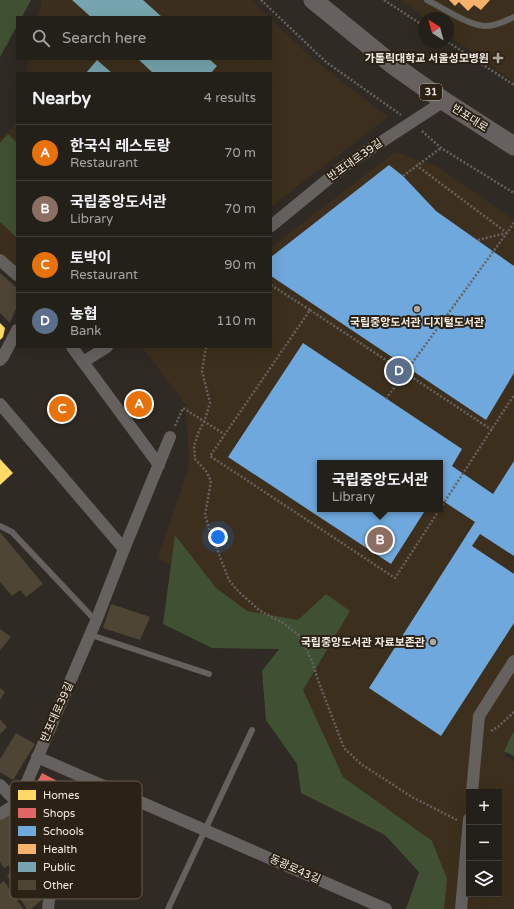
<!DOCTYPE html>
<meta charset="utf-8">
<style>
body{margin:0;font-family:"Varela Round","Noto Sans KR",sans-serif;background:#2f2d27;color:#f1f3f6}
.controls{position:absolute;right:12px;bottom:12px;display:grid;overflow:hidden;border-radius:0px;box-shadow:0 4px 16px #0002}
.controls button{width:36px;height:36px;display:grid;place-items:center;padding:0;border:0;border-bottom:1px solid #403e39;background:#23201a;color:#f1f3f6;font:20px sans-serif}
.compass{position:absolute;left:418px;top:12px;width:36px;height:36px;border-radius:50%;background:#23201a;box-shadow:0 4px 16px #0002;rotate:324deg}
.you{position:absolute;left:218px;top:537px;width:14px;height:14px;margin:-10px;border:3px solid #fff;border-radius:50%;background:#1a73e8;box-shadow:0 0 0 6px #1a73e833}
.badge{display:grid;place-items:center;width:26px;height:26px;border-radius:50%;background:#1a73e8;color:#fff;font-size:13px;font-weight:700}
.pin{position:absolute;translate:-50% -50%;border:2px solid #fff;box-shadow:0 1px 4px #0006}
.popup{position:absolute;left:317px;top:460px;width:126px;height:52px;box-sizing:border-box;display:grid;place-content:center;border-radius:0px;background:#23201a;filter:drop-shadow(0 1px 3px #0005);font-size:13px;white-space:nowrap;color:#a3a3a2}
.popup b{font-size:15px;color:#f1f3f6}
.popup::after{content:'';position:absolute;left:50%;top:100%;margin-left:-8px;border:8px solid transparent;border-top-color:#23201a}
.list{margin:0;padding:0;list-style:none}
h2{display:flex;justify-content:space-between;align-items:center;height:52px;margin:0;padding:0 16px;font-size:17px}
h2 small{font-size:13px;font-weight:400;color:#a3a3a2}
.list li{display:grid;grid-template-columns:26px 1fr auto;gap:12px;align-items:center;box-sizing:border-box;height:56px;padding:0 16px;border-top:1px solid #403e39}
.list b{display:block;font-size:15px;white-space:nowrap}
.list p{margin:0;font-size:13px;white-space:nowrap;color:#a3a3a2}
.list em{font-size:13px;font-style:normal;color:#a3a3a2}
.icon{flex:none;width:22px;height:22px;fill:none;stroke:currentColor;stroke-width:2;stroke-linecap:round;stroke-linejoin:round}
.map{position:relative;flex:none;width:514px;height:909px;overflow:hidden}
.search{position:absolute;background:#23201a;box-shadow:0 4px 16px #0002;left:16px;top:16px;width:256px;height:44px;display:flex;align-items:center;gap:10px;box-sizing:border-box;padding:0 14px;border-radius:0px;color:#a3a3a2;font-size:15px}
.panel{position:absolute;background:#23201a;box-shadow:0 4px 16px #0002;left:16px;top:72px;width:256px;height:276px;border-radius:0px}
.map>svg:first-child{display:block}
.built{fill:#3c2f1d;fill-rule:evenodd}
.green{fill:#405133}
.homes{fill:#ffd966}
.shops{fill:#e06666}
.schools{fill:#6fa8dc}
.health{fill:#f6b26b}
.public{fill:#76a5af}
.building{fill:#4e4535}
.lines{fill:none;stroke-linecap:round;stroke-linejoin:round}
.path{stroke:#66625f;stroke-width:2.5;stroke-dasharray:2 2;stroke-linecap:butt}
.service{stroke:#65615e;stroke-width:6}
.minor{stroke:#65615e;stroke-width:12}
.primary{stroke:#66615e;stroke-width:19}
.poi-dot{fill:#aea8a0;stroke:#2b2114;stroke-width:1.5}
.labels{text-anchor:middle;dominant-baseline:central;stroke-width:4;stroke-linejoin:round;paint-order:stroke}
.shield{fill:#2b2114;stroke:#b6afa5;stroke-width:1}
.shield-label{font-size:10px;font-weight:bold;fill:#f2ece3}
.poi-label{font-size:11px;font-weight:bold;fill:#f2ece3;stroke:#2b2114;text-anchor:end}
.street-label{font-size:11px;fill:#f2ece3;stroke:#2b2114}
.key{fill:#2b2114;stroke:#675e52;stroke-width:1}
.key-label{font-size:11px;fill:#f2ece3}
</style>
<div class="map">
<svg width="514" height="909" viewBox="0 0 514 909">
<rect width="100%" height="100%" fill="#2f2a23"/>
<g class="built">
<polygon points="42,0 251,0 269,17 38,17"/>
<polygon points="400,0 514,0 514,82 448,35 448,18 425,18"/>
<polygon points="271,19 311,57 388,117 271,207 271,73 26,73 29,59 271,59"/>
<polygon points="17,113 17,268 0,253 0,139 14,126"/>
<path d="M395 152 437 166 514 220V741L505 756 514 761V909H418L424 854 331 784 284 704 314 657 158 558 189 466 186 405 142 347H271V247ZM320 463H440V509H320ZM469 792H499V894H469Z"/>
</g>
<g class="green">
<polygon points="0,0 31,0 22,17 17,17 17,26 0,57"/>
<polygon points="8,134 17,143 17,238 0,222 0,143"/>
<polygon points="175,535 216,588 247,611 298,620 326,594 350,611 303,690 343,777 432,841 447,879 444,909 406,909 419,872 385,835 301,793 297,764 266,720 262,671 279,649 212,648 163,624"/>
<polygon points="514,731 514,756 504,751"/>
</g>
<g class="homes">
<polygon points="0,323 5,328 3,337 0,340"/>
<polygon points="0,459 13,473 0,485"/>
</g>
<g class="shops">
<polygon points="42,773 63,784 47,822 25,805"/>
<polygon points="71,784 93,795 74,834 52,823"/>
<polygon points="53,827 75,837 67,855 45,845"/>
</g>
<g class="schools">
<polygon points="389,165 403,176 436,211 514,266 514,373 486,420 271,276 271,257"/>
<polygon points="303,343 462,449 452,466 493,494 514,461 514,556 480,534 472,546 514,574 514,623 441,736 369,688 475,522 440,499 440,463 320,463 320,509 426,509 391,564 228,457"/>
</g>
<polygon class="health" points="449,0 490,0 481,10 474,5 468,11 459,2 455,6"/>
<g class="public">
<polygon points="72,0 143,0 162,17 91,17"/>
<polygon points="138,59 209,59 217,66 211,73 153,73"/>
<polygon points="97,60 112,73 86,73"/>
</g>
<g class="building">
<polygon points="0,273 17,288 17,306 10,323 0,313"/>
<polygon points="0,532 43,584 26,597 20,590 12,596 0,582"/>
<polygon points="111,604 150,617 140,640 103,628"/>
<polygon points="0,629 11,637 0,650"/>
<polygon points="0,688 5,692 0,700"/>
<polygon points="0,719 7,727 0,734"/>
<polygon points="16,733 35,744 13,780 0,772 0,759"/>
<polygon points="15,810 32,824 38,846 4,868 0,862 0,820"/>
<polygon points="32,858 40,869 15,886 7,875"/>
<polygon points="38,878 43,899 31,909 27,909 15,891"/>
<polygon points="4,881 23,909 0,909 0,884"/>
</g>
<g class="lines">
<g class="path">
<polyline points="261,0 326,62 401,115"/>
<polyline points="384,0 424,26"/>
<polyline points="448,42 514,85"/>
<polyline points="422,131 441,148 514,193"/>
<polyline points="416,165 507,233"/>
<polyline points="403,176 441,148"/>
<polyline points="478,240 506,233"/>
<polyline points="271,285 310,310 210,456 395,578 514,395"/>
<polyline points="310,310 492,430"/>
<polyline points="206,347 202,371 210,403 204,422 199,431 194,446 195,459 206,471 211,481 205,515 210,531 229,580 238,591 259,610 283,623 300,636 312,661 318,680 344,748 361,764 412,797 457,820"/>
<polyline points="386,399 514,223"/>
<polyline points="175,426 183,408 224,434"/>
<polyline points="491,731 499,726 514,712"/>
</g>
<g class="service">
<path d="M427 0C443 8 466 24 484 26 494 27 506 21 514 17"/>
<polyline points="0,526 12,532 96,621"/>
<polyline points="91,635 209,674"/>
<polyline points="168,909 252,730"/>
</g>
<g class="minor">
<polyline points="271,226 343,167 444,101"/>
<polyline points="0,260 17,275"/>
<polyline points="72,347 159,465"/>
<polyline points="0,360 3,357 17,330"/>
<polyline points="83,362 107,347"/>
<polyline points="0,404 124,549"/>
<polyline points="37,757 386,909"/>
<polyline points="0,785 40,826 50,892 48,909"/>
<polyline points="472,792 479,716 514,661"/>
<polyline points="18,803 96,621 124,549 170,437"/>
<polyline points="0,814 18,803"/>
<polyline points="461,909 469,819"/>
</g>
<polyline class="primary" points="313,0 393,65 444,101 514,146"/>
</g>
<g class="poi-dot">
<path d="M496 52h4v4h4v4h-4v4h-4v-4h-4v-4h4z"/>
<circle cx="417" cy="309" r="4"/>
<circle cx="433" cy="642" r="4"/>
</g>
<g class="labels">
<rect class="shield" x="420" y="84" width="22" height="16" rx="3"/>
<g class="shield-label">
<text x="431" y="92">31</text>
</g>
<g class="poi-label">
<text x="489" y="58">가톨릭대학교 서울성모병원</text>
<text x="417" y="322" text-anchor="middle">국립중앙도서관 디지털도서관</text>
<text x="425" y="642">국립중앙도서관 자료보존관</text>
</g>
<g class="street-label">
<text transform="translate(470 118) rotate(33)">반포대로</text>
<text transform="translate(355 160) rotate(-35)">반포대로39길</text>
<text transform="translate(57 712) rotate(-66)">반포대로39길</text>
<text transform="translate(295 869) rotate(24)">동광로43길</text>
</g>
</g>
<rect x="10" y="781" width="132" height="118" rx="6" class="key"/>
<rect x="18" y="790" width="18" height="10" fill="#ffd966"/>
<rect x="18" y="808" width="18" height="10" fill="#e06666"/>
<rect x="18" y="826" width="18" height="10" fill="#6fa8dc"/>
<rect x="18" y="844" width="18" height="10" fill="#f6b26b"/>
<rect x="18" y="862" width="18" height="10" fill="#76a5af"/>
<rect x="18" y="880" width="18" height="10" fill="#4e4535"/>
<g class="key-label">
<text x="43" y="799">Homes</text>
<text x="43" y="817">Shops</text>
<text x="43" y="835">Schools</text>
<text x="43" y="853">Health</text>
<text x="43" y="871">Public</text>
<text x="43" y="889">Other</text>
</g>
</svg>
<div class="controls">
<button>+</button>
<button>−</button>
<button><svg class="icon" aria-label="layers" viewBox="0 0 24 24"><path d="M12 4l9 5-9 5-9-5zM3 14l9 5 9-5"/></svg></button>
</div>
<svg class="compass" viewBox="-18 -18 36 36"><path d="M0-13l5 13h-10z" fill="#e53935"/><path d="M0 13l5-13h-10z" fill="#a3a3a2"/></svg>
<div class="you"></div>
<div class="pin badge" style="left:139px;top:404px;background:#e8710a">A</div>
<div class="pin badge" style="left:380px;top:540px;background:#8d6e63">B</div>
<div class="popup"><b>국립중앙도서관</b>Library</div>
<div class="pin badge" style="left:62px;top:409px;background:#e8710a">C</div>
<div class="pin badge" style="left:399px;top:371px;background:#5c6f8a">D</div>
<div class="search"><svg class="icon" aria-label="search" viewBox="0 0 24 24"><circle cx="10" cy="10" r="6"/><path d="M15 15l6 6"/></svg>Search here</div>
<section class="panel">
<h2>Nearby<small>4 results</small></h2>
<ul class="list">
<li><span class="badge" style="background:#e8710a">A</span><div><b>한국식 레스토랑</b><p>Restaurant</p></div><em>70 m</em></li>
<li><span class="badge" style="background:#8d6e63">B</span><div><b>국립중앙도서관</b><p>Library</p></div><em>70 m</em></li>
<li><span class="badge" style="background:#e8710a">C</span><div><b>토박이</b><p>Restaurant</p></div><em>90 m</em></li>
<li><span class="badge" style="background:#5c6f8a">D</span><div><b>농협</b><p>Bank</p></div><em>110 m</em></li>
</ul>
</section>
</div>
